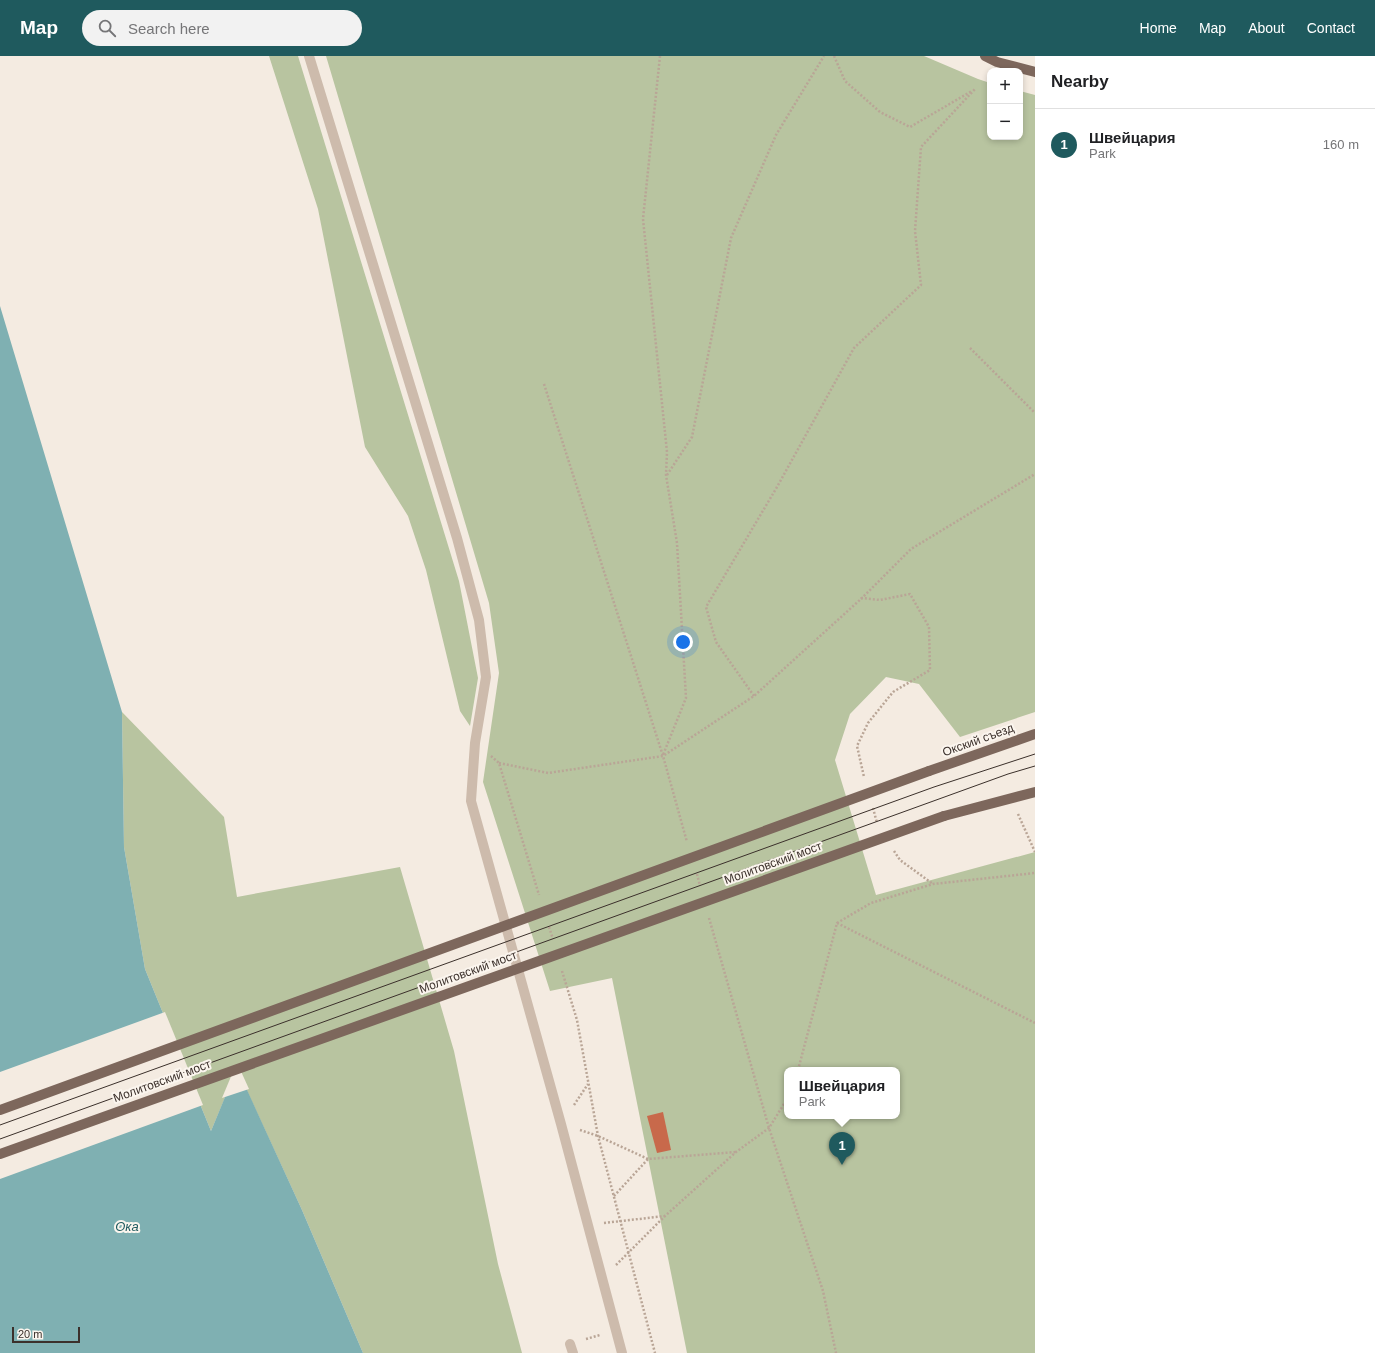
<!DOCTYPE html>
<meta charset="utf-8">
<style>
body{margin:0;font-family:Helvetica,sans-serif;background:#f2f2f2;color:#202124}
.controls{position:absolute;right:12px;top:12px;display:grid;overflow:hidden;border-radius:8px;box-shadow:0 2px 6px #0003}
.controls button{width:36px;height:36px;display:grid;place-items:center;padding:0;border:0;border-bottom:1px solid #e0e0e0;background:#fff;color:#202124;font:20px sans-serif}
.scale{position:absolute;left:12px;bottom:10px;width:68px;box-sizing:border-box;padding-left:4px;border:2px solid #3b302b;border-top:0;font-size:11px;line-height:14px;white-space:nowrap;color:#3b302b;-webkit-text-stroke:3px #fbf5ee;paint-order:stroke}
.you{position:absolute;left:683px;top:586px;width:14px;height:14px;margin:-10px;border:3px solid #fff;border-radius:50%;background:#1a73e8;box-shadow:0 0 0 6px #1a73e833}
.badge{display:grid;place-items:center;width:26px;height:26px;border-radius:50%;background:#1f5a5e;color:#fff;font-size:13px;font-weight:700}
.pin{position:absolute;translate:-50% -33px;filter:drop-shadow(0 1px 2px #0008)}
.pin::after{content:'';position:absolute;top:21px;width:14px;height:12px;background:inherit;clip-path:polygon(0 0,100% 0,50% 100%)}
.popup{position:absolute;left:784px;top:1011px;width:116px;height:52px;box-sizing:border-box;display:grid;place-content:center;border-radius:8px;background:#fff;filter:drop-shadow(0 1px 3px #0005);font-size:13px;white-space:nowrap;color:#757577}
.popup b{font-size:15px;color:#202124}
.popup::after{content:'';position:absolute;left:50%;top:100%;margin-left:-8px;border:8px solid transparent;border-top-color:#fff}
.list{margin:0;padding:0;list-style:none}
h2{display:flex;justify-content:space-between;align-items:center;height:52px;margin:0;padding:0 16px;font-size:17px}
h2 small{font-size:13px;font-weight:400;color:#757577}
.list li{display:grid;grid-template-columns:26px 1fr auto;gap:12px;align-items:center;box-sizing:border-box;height:72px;padding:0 16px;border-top:1px solid #e0e0e0}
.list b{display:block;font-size:15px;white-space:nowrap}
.list p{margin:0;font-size:13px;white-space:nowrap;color:#757577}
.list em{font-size:13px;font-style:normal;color:#757577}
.icon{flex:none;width:22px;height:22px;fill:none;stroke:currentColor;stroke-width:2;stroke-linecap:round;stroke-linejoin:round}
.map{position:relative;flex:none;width:1035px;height:1297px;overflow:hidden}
header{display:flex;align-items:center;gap:24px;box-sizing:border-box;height:56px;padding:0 20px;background:#1f5a5e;color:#fff}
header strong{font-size:19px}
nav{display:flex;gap:22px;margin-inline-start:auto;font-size:14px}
.search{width:280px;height:36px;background:#f2f2f2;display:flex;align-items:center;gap:10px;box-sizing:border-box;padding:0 14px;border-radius:22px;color:#757577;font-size:15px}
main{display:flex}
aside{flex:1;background:#fff}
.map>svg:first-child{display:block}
.green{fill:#b8c4a0;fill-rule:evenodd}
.water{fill:#7fb0b2}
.pier{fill:#f4ebe1}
.building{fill:#c8694b}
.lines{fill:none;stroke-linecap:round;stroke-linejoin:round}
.path{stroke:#b9a596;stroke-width:2.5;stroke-dasharray:2 2;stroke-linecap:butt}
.minor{stroke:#cdbbac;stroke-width:10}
.major{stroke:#7d675c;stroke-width:10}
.tram{stroke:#3b302b;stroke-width:1}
.major-bridge{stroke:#7d675c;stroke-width:10}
.labels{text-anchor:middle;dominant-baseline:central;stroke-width:4;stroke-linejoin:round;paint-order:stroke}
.street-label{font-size:12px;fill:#3b302b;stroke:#fbf5ee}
.water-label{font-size:13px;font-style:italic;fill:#1f5a5e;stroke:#fbf5ee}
</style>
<header>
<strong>Map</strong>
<div class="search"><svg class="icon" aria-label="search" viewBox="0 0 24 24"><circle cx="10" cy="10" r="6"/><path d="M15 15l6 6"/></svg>Search here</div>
<nav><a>Home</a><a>Map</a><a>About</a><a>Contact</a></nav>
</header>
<main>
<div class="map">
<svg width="1035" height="1297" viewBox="0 0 1035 1297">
<rect width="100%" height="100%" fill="#f4ebe1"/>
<g class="green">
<polygon points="269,0 298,0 459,525 478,622 470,670 460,655 426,514 408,460 365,391 318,153"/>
<path d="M326 0H924L978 23 990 27V81H1020V35L1035 39V656L960 681 919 628 886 621 850 658 835 704 876 839 1035 796V1297H687L612 922 550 935 483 726 499 617 489 547ZM787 1014H897V1060H787Z"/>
<polygon points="122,656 224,761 237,841 400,811 454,995 498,1208 522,1297 363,1297 302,1154 237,1013 211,1075 145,913 124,791"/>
</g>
<polygon class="water" points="0,250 122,656 124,791 145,913 211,1075 237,1012 302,1154 363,1297 0,1297"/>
<g class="pier">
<polygon points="165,956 203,1049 0,1123 0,1016"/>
<polygon points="235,1011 239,1011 249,1033 222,1042"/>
</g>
<polygon class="building" points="663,1056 671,1094 657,1097 647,1060"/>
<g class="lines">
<g class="path">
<polyline points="660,0 643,163 667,396 666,419 677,487 686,642 663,699"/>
<polyline points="834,0 845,25 880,56 910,71 972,35"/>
<polyline points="970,292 1035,357"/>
<polyline points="544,328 663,700 687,786"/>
<polyline points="667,419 692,381 731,182 776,79 824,0"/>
<polyline points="861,543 911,493 1035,418"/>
<polyline points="754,640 716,586 706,551 777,431 854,292 921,229 915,175 921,91 975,33"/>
<polyline points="491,700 499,707 539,839"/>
<polyline points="499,707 548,717 663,700 754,640 862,542 880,544 910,538 929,571 930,614 893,636 868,667 857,690 864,721"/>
<polyline points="873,752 877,767"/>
<polyline points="1018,758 1035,796"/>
<polyline points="894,795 900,804 933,828"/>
<polyline points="697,818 700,830"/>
<polyline points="709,862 769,1072 823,1235 836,1297"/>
<polyline points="837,867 1035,967"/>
<polyline points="549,871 553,883"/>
<polyline points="562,915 577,964 598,1080 655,1297"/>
<polyline points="798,1014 837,867 871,847 933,828 1035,817"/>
<polyline points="574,1049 588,1028"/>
<polyline points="580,1074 598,1080 648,1103"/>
<polyline points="614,1140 648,1103 736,1096"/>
<polyline points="604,1167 665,1160"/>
<polyline points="616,1209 665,1160 736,1096 769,1072 787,1043"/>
<polyline points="586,1283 600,1279"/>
</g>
<g class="minor">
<polyline points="309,0 457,482 479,564 486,621 475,687 471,745 561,1068 622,1297"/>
<polyline points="570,1288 573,1297"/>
</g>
<g class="major">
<polyline points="985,0 997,6 1035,16"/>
<polyline points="929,715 1035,678"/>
<polyline points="944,760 1035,736"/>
</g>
<g class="tram">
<polyline points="0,1069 934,731 1035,698"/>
<polyline points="0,1083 1008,718 1035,710"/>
</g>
<g class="major-bridge">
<polyline points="0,1054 929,715"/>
<polyline points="0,1098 944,760"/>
</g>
</g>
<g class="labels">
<g class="street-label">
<text transform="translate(978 684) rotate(-20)">Окский съезд</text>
<text transform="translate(773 807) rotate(-20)">Молитовский мост</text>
<text transform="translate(468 916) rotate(-20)">Молитовский мост</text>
<text transform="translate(162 1025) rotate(-20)">Молитовский мост</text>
</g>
<g class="water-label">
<text x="127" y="1170">Ока</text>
</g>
</g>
</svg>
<div class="controls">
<button>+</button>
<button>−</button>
</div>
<div class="scale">20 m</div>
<div class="you"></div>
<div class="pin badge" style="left:842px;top:1109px">1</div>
<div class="popup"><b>Швейцария</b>Park</div>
</div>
<aside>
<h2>Nearby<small></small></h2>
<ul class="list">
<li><span class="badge">1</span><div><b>Швейцария</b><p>Park</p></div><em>160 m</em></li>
</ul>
</aside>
</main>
